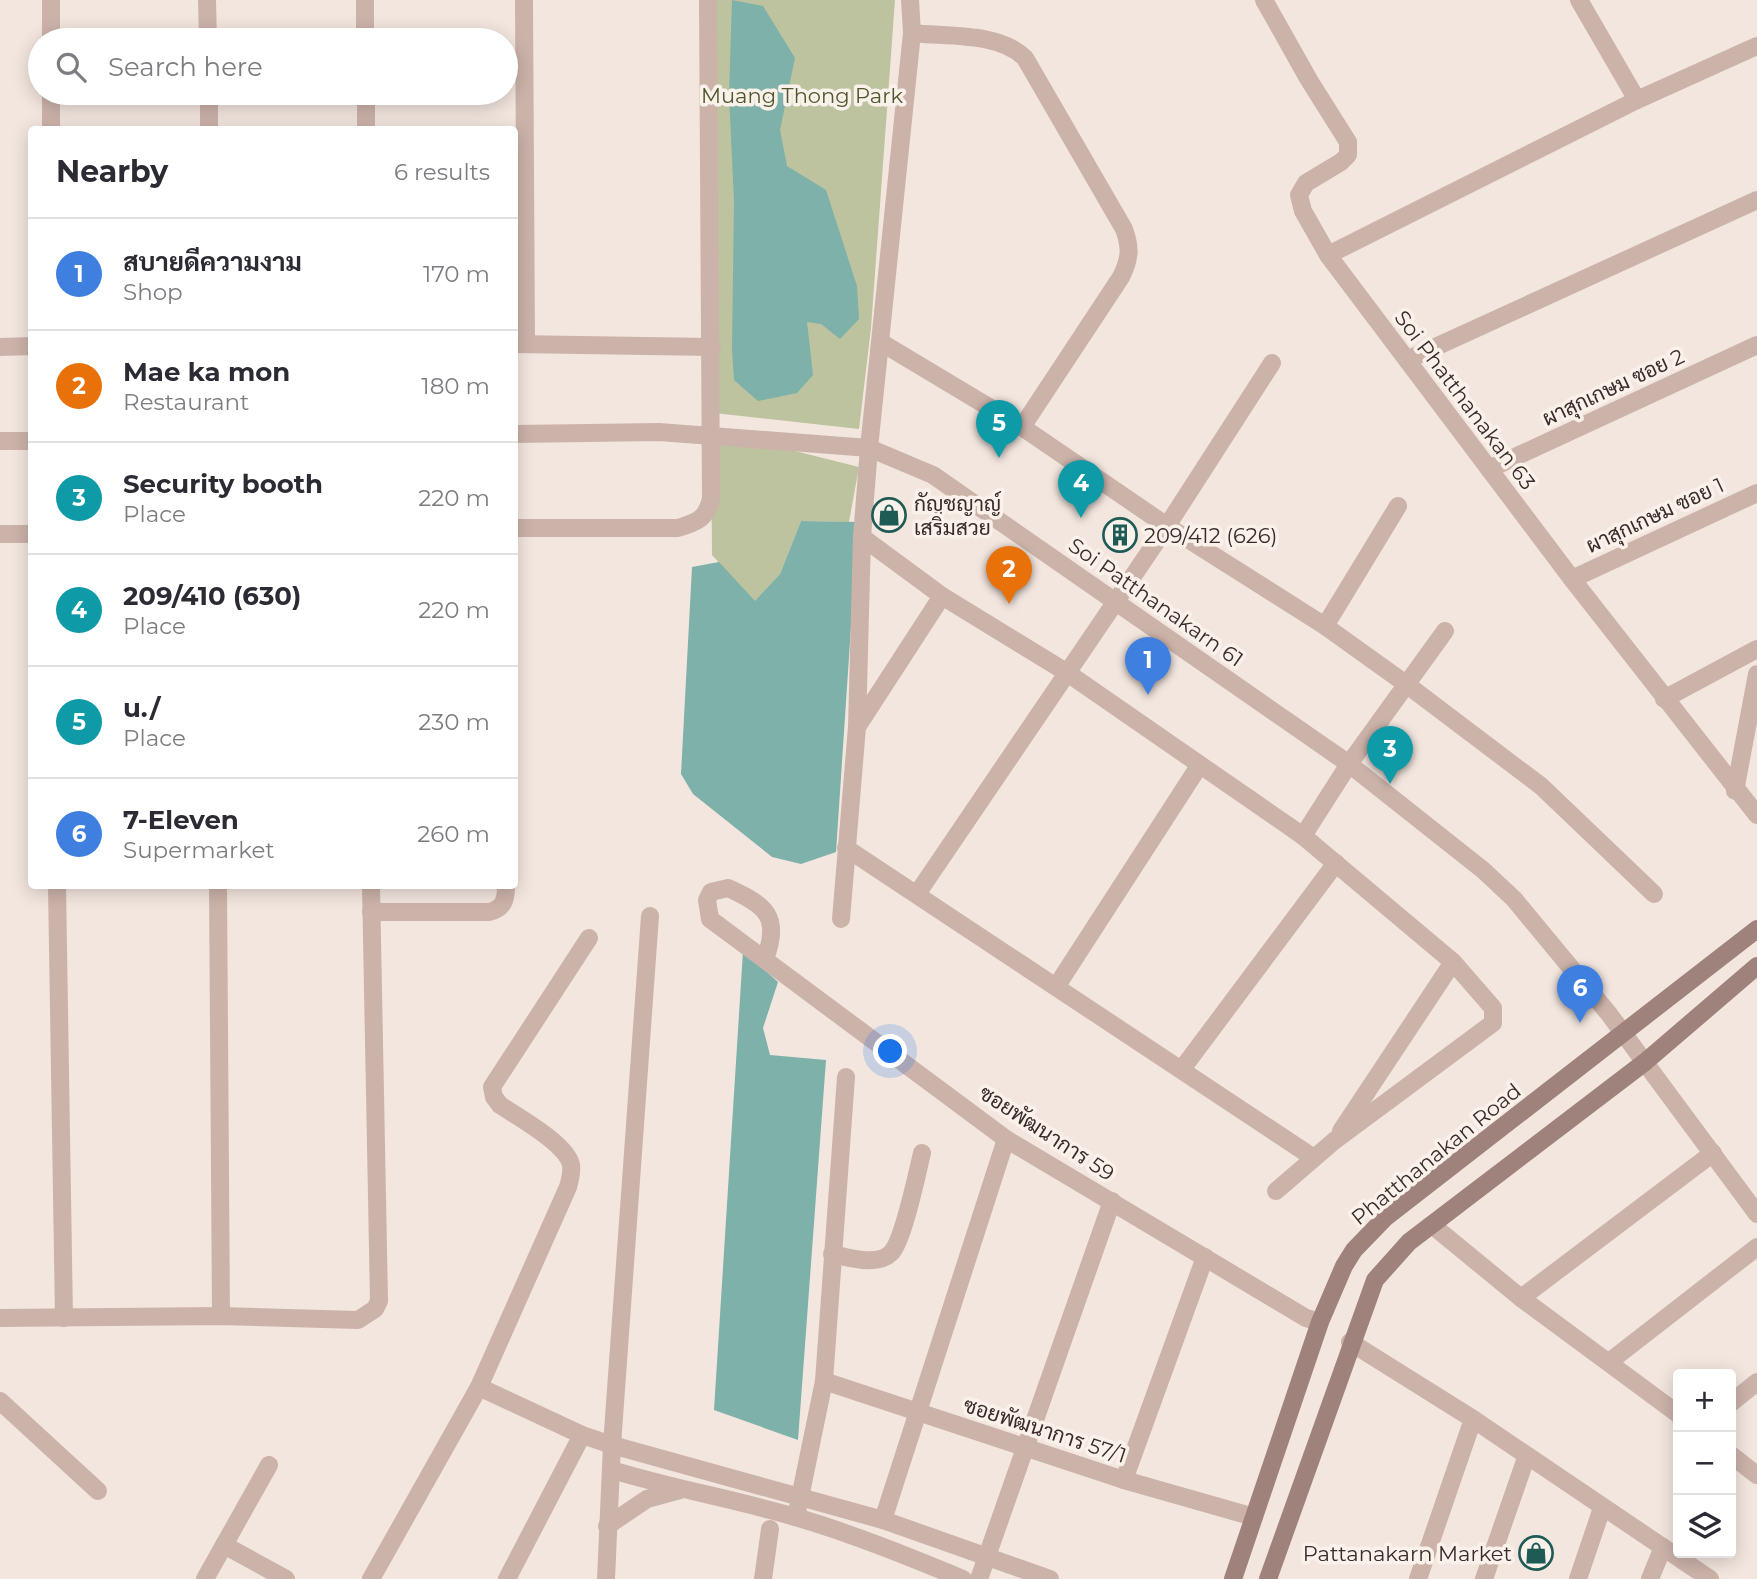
<!DOCTYPE html>
<meta charset="utf-8">
<style>
body{margin:0;font-family:Montserrat,Sarabun,sans-serif;background:#f2f2f3;color:#2b2b33}
.controls{position:absolute;right:21px;bottom:21px;display:grid;overflow:hidden;border-radius:7px;box-shadow:0 4px 18px #0003}
.controls button{width:63px;height:63px;display:grid;place-items:center;padding:0;border:0;border-bottom:2px solid #e1e1e2;background:#fff;color:#2b2b33;font:35px sans-serif}
.you{position:absolute;left:891px;top:1052px;width:24px;height:24px;margin:-18px;border:5px solid #fff;border-radius:50%;background:#1a73e8;box-shadow:0 0 0 10px #1a73e833}
.badge{display:grid;place-items:center;width:46px;height:46px;border-radius:50%;background:#0f766e;color:#fff;font-size:23px;font-weight:700}
.pin{position:absolute;translate:-50% -58px;filter:drop-shadow(0 2px 4px #0008)}
.pin::after{content:'';position:absolute;top:37px;width:24px;height:21px;background:inherit;clip-path:polygon(0 0,100% 0,50% 100%)}
.list{margin:0;padding:0;list-style:none}
h2{display:flex;justify-content:space-between;align-items:center;height:91px;margin:0;padding:0 28px;font-size:30px}
h2 small{font-size:23px;font-weight:400;color:#7c7c81}
.list li{display:grid;grid-template-columns:46px 1fr auto;gap:21px;align-items:center;box-sizing:border-box;height:112px;padding:0 28px;border-top:2px solid #e1e1e2}
.list b{display:block;font-size:26px;white-space:nowrap}
.list p{margin:0;font-size:23px;white-space:nowrap;color:#7c7c81}
.list em{font-size:23px;font-style:normal;color:#7c7c81}
.icon{flex:none;width:38px;height:38px;fill:none;stroke:currentColor;stroke-width:2;stroke-linecap:round;stroke-linejoin:round}
.map{position:relative;flex:none;width:1757px;height:1579px;overflow:hidden}
.search{position:absolute;background:#fff;box-shadow:0 4px 18px #0003;left:28px;top:28px;width:490px;height:77px;display:flex;align-items:center;gap:18px;box-sizing:border-box;padding:0 24px;border-radius:38px;color:#7c7c81;font-size:26px}
.panel{position:absolute;background:#fff;box-shadow:0 4px 18px #0003;left:28px;top:126px;width:490px;height:763px;border-radius:7px}
.map>svg:first-child{display:block}
.green{fill:#bdc39e}
.water{fill:#7db1a9}
.lines{fill:none;stroke-linecap:round;stroke-linejoin:round}
.minor{stroke:#ccb3aa;stroke-width:18}
.secondary{stroke:#9f827b;stroke-width:18}
.labels{text-anchor:middle;dominant-baseline:central;stroke-width:7;stroke-linejoin:round;paint-order:stroke}
.park-label{font-size:21px;fill:#50582d;stroke:#faf1eb}
.street-label{font-size:21px;fill:#392c2a;stroke:#faf1eb}
.poi-label{font-size:21px;fill:#392c2a;stroke:#faf1eb;text-anchor:start}
</style>
<div class="map">
<svg width="1757" height="1579" viewBox="0 0 1757 1579">
<rect width="100%" height="100%" fill="#f3e6df"/>
<g class="green">
<polygon points="715,0 895,0 871,328 859,429 714,413"/>
<polygon points="711,430 859,467 849,522 801,521 780,574 755,602 712,555"/>
</g>
<g class="water">
<polygon points="732,0 763,6 795,58 780,130 787,166 826,190 857,286 859,319 840,339 821,324 807,322 813,375 797,393 758,401 734,380 732,349 734,201 729,95"/>
<polygon points="801,521 858,522 836,852 801,864 772,857 693,794 681,774 692,567 719,562 755,601 780,574"/>
<polygon points="743,951 778,982 763,1028 770,1055 826,1060 798,1440 714,1410"/>
</g>
<g class="lines">
<g class="minor">
<polyline points="51,0 51,40"/>
<polyline points="207,0 208,40"/>
<polyline points="365,0 365,40"/>
<polyline points="524,0 526,344"/>
<polyline points="1264,0 1309,80 1348,142 1348,155 1341,162 1306,183 1299,195 1303,211 1328,255 1572,579 1757,815"/>
<polyline points="1579,0 1637,100"/>
<path d="M912 33C947 37 999 32 1025 58L1124 229C1131 248 1130 259 1121 277L1022 427"/>
<polyline points="51,93 51,130"/>
<polyline points="209,93 209,130"/>
<polyline points="366,93 366,130"/>
<polyline points="1328,255 1637,100 1757,46"/>
<polyline points="882,343 1022,427 1167,526 1325,626 1406,684 1541,786 1654,894"/>
<polyline points="514,344 712,347"/>
<polyline points="0,347 32,346"/>
<polyline points="1407,360 1757,200"/>
<polyline points="514,434 659,432 869,448 933,475 1349,764 1483,870 1514,899 1609,1014 1757,1214"/>
<polyline points="0,441 32,441"/>
<polyline points="1489,469 1757,345"/>
<path d="M514 528H678C698 522 707 518 711 498L708 0"/>
<polyline points="0,534 32,534"/>
<polyline points="862,537 942,596 1066,672 1303,836 1453,962 1493,1008 1493,1023 1334,1141 1276,1191"/>
<polyline points="1572,579 1757,493"/>
<polyline points="1325,626 1398,506"/>
<polyline points="1664,699 1757,649"/>
<polyline points="857,727 942,596"/>
<polyline points="1735,791 1757,674"/>
<polyline points="1303,836 1349,764 1445,631"/>
<polyline points="846,848 1314,1158"/>
<polyline points="57,886 64,1318"/>
<polyline points="218,886 221,1316"/>
<polyline points="917,894 1167,526 1272,363"/>
<path d="M371 912H489C504 909 506 899 506 886"/>
<polyline points="841,919 857,727 862,537 869,448 912,33 910,0"/>
<path d="M765 959C781 917 766 905 728 888L711 892 707 900 710 919 1006 1139 1306 1318 1320 1322"/>
<polyline points="1056,987 1199,766"/>
<polyline points="1182,1069 1336,863"/>
<polyline points="1341,1131 1453,962"/>
<polyline points="1432,1225 1521,1298 1678,1414"/>
<path d="M832 1254C848 1257 877 1267 891 1253 903 1241 917 1174 922 1153"/>
<polyline points="1521,1298 1713,1153"/>
<polyline points="0,1318 221,1316 358,1320 375,1309 379,1301 371,886"/>
<polyline points="1350,1342 1473,1419 1710,1579"/>
<polyline points="1609,1362 1757,1247"/>
<polyline points="824,1381 1124,1480 1254,1517"/>
<polyline points="479,1387 582,1435 612,1445 883,1520 1050,1579"/>
<polyline points="0,1401 98,1491"/>
<polyline points="1731,1403 1757,1382"/>
<polyline points="1731,1455 1757,1475"/>
<path d="M612 1470C671 1488 733 1499 792 1516 851 1533 907 1556 963 1579"/>
<polyline points="1124,1480 1205,1257"/>
<polyline points="796,1517 824,1381 846,1077"/>
<polyline points="883,1520 1006,1139"/>
<polyline points="607,1526 647,1499 680,1490"/>
<polyline points="224,1545 286,1579"/>
<polyline points="205,1579 269,1465"/>
<path d="M371 1579 479 1387 568 1187C570 1180 572 1172 571 1165 567 1144 518 1117 500 1105L494 1097 492 1087 589 938"/>
<polyline points="507,1579 582,1435"/>
<polyline points="606,1579 612,1445 650,916"/>
<polyline points="763,1579 770,1529"/>
<polyline points="979,1579 1112,1201"/>
<polyline points="1418,1579 1473,1419"/>
<polyline points="1484,1579 1526,1458"/>
<polyline points="1578,1579 1602,1508"/>
<polyline points="1650,1579 1663,1547"/>
</g>
<g class="secondary">
<polyline points="1233,1579 1320,1322 1344,1266 1354,1250 1385,1218 1757,929"/>
<polyline points="1268,1579 1375,1280 1409,1242 1645,1062 1757,966"/>
</g>
</g>
<defs>
<g id="shop-ring" transform="scale(1.75)"><circle r="9.5" fill="#faf1eb" stroke="#1e5b54" stroke-width="1.5"/><path d="M-5-2.5h2.3a2.7 3.5 0 0 1 5.4 0H5L5.5 6h-11ZM-1.5-2.5h3a1.5 2.3 0 0 0-3 0Z" fill="#1e5b54"/></g>
<g id="building-ring" transform="scale(1.75)"><circle r="9.5" fill="#faf1eb" stroke="#1e5b54" stroke-width="1.5"/><path d="M-4-6H4V6H1V3H-1V6H-4ZM-2.5-4.3h1.7v1.8h-1.7ZM.8-4.3h1.7v1.8H.8ZM-2.5-1h1.7V.8h-1.7ZM.8-1h1.7V.8H.8Z" fill="#1e5b54"/></g>
</defs>
<g fill-rule="evenodd">
<use href="#shop-ring" x="889" y="515"/>
<use href="#building-ring" x="1120" y="535"/>
<use href="#shop-ring" x="1536" y="1553"/>
</g>
<g class="labels">
<g class="park-label">
<text x="802" y="95">Muang Thong Park</text>
</g>
<g class="street-label">
<text transform="translate(1613 387) rotate(-25)">ผาสุกเกษม ซอย 2</text>
<text transform="translate(1465 400) rotate(53)">Soi Phatthanakan 63</text>
<text transform="translate(1655 515) rotate(-25)">ผาสุกเกษม ซอย 1</text>
<text transform="translate(1156 602) rotate(35)">Soi Patthanakarn 61</text>
<text transform="translate(1047 1133) rotate(33)">ซอยพัฒนาการ 59</text>
<text transform="translate(1436 1154) rotate(-39)">Phatthanakan Road</text>
<text transform="translate(1045 1430) rotate(18)">ซอยพัฒนาการ 57/1</text>
</g>
<g class="poi-label">
<text x="914" y="503">กัญชญาญ์<tspan x="914" dy="24">เสริมสวย</tspan></text>
<text x="1144" y="535">209/412 (626)</text>
<text x="1512" y="1553" text-anchor="end">Pattanakarn Market</text>
</g>
</g>
</svg>
<div class="controls">
<button>+</button>
<button>−</button>
<button><svg class="icon" aria-label="layers" viewBox="0 0 24 24"><path d="M12 4l9 5-9 5-9-5zM3 14l9 5 9-5"/></svg></button>
</div>
<div class="you"></div>
<div class="pin badge" style="left:1148px;top:695px;background:#3f7fe0">1</div>
<div class="pin badge" style="left:1009px;top:604px;background:#e8710a">2</div>
<div class="pin badge" style="left:1390px;top:784px;background:#0f9aa8">3</div>
<div class="pin badge" style="left:1081px;top:518px;background:#0f9aa8">4</div>
<div class="pin badge" style="left:999px;top:458px;background:#0f9aa8">5</div>
<div class="pin badge" style="left:1580px;top:1023px;background:#3f7fe0">6</div>
<div class="search"><svg class="icon" aria-label="search" viewBox="0 0 24 24"><circle cx="10" cy="10" r="6"/><path d="M15 15l6 6"/></svg>Search here</div>
<section class="panel">
<h2>Nearby<small>6 results</small></h2>
<ul class="list">
<li><span class="badge" style="background:#3f7fe0">1</span><div><b>สบายดีความงาม</b><p>Shop</p></div><em>170 m</em></li>
<li><span class="badge" style="background:#e8710a">2</span><div><b>Mae ka mon</b><p>Restaurant</p></div><em>180 m</em></li>
<li><span class="badge" style="background:#0f9aa8">3</span><div><b>Security booth</b><p>Place</p></div><em>220 m</em></li>
<li><span class="badge" style="background:#0f9aa8">4</span><div><b>209/410 (630)</b><p>Place</p></div><em>220 m</em></li>
<li><span class="badge" style="background:#0f9aa8">5</span><div><b>u./</b><p>Place</p></div><em>230 m</em></li>
<li><span class="badge" style="background:#3f7fe0">6</span><div><b>7-Eleven</b><p>Supermarket</p></div><em>260 m</em></li>
</ul>
</section>
</div>
